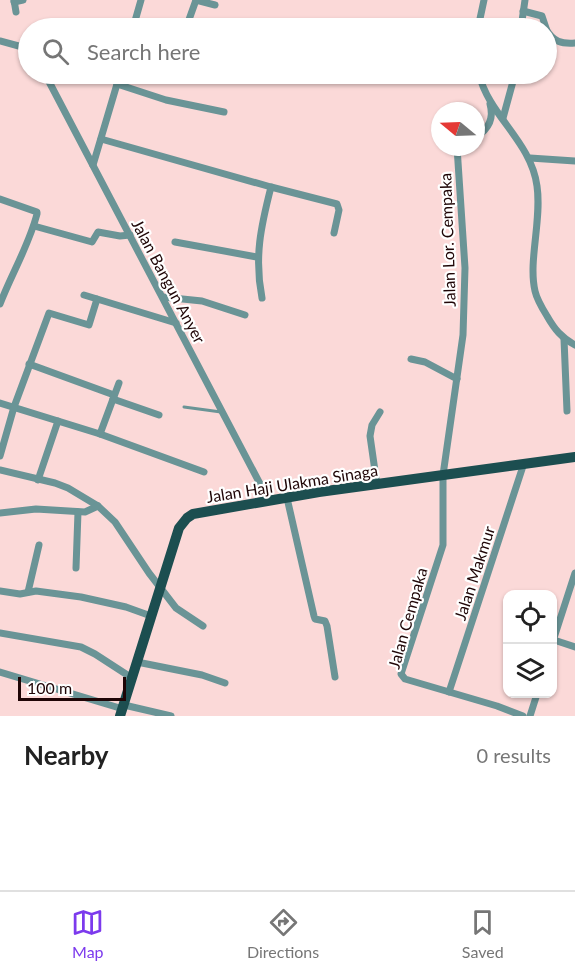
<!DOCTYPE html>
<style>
body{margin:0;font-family:Lato,sans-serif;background:#f2f2f2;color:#222}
.controls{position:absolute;right:18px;bottom:18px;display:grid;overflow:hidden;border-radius:12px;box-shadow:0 2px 4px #0004}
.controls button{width:54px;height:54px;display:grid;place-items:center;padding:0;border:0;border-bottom:2px solid #e0e0e0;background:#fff;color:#222;font:30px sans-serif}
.compass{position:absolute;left:431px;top:102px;width:54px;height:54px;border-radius:50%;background:#fff;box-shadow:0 2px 4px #0004;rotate:289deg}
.scale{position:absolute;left:18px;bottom:15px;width:108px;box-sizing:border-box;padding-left:6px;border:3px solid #1f0506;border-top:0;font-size:16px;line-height:21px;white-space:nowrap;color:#1f0506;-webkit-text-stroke:4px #fff;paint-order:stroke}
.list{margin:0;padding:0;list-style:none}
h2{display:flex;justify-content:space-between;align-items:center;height:78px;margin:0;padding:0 24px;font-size:26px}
h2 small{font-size:20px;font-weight:400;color:#767676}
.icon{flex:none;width:33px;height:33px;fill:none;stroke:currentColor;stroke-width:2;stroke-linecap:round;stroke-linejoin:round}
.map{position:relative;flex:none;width:575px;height:716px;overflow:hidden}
.search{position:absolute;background:#fff;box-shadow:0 2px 4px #0004;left:18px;right:18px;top:18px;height:66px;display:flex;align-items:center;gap:15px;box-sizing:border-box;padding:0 21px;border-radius:33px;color:#767676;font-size:22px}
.sheet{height:174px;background:#fff}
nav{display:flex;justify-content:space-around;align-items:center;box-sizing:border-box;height:84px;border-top:2px solid #e0e0e0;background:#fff;font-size:16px;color:#767676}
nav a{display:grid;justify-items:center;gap:3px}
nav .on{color:#7c3aed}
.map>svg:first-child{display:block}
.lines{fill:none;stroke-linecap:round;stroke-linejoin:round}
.lane{stroke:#6a9496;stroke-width:3}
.street{stroke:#6a9496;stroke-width:7}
.primary{stroke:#1c4e50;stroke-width:10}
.labels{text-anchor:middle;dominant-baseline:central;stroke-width:4.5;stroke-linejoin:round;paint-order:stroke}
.street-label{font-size:16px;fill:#1f0506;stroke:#fff}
</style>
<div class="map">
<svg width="575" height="716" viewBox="0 0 575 716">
<rect width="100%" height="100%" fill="#fbd9d8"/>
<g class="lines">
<polyline class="lane" points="184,407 221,412"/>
<g class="street">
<polyline points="14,0 16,12"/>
<polyline points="196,0 215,5"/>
<polyline points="14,2 23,0"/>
<polyline points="523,11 542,16 546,28"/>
<polyline points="133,28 141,0"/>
<polyline points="186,28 196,0"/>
<polyline points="478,28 484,0"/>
<polyline points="521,28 525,0"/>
<path d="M546 29C553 42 562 44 575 43"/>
<polyline points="0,41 26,48 28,51"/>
<polyline points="45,74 269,501"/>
<path d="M479 74C489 116 531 141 537 186 542 220 528 261 535 291 537 300 542 308 547 316 555 330 561 337 575 345"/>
<polyline points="117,84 166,100 224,112"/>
<polyline points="503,118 515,74"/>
<path d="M476 137C489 129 494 118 490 104"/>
<polyline points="101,139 271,187 337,204 339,210 334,233"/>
<polyline points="457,147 465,268 463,335 443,475 443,545 401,674 405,679 497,706 523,716"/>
<polyline points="530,158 575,161"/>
<polyline points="93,165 120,74"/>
<path d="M0 199 37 212V214C29 245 12 273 0 304"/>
<polyline points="34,226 92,242 98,232 120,236 130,235"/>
<polyline points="175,242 257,257"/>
<polyline points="84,295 176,323"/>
<polyline points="163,297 202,301 245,315"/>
<path d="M262 298C254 257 261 226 271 187"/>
<polyline points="564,339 567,411"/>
<polyline points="411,359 425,362 457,379"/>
<polyline points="29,364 114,395"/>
<polyline points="113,399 159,415"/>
<polyline points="0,403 100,434 204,472"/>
<polyline points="100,434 119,383"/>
<polyline points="0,456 14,407 49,313 89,325 97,299"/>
<polyline points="0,470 55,483 68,488 98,506 115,522 149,573 176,608 203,626"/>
<polyline points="38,480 58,421"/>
<polyline points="377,485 370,436 372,425 380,412"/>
<polyline points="287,498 314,616 315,619 325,621 327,626 335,677"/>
<polyline points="0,513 36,509 85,512 98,506"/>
<polyline points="76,568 78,512"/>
<polyline points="0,591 20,594 36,591 81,597 126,607 151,616"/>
<polyline points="28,592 39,545"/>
<polyline points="0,633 81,647 95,654 132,678"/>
<polyline points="554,640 575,647"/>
<polyline points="552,644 575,573"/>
<polyline points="137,662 202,675 225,683"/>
<polyline points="0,672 123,709"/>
<polyline points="449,692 524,463"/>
<polyline points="124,705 171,716"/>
<polyline points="530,716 537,694"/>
</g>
<polyline class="primary" points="120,716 179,528 187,518 193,514 319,492 575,457"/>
</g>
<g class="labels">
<g class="street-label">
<text transform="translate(447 240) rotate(-92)">Jalan Lor. Cempaka</text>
<text transform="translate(169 281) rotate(62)">Jalan Bangun Anyer</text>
<text transform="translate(292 483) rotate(-9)">Jalan Haji Ulakma Sinaga</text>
<text transform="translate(474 573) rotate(-72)">Jalan Makmur</text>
<text transform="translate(407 618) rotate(-74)">Jalan Cempaka</text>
</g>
</g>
</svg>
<div class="controls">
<button><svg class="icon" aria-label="locate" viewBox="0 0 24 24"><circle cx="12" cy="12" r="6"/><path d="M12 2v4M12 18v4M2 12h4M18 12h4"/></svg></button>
<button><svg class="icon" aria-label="layers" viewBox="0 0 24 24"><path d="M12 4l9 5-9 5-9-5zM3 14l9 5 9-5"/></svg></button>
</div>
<svg class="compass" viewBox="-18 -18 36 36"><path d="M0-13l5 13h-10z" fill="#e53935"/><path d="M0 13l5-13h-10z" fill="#767676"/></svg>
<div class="scale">100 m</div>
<div class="search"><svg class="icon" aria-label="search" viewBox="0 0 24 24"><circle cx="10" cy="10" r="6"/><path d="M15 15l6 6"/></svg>Search here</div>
</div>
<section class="sheet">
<h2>Nearby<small>0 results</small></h2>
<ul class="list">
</ul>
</section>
<nav>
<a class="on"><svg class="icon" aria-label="map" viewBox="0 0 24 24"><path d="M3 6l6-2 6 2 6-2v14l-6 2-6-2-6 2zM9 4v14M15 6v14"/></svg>Map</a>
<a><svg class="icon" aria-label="directions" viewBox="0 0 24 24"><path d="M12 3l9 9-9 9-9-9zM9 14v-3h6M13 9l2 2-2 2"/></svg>Directions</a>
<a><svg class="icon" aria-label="saved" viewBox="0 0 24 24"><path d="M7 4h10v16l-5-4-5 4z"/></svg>Saved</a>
</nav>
